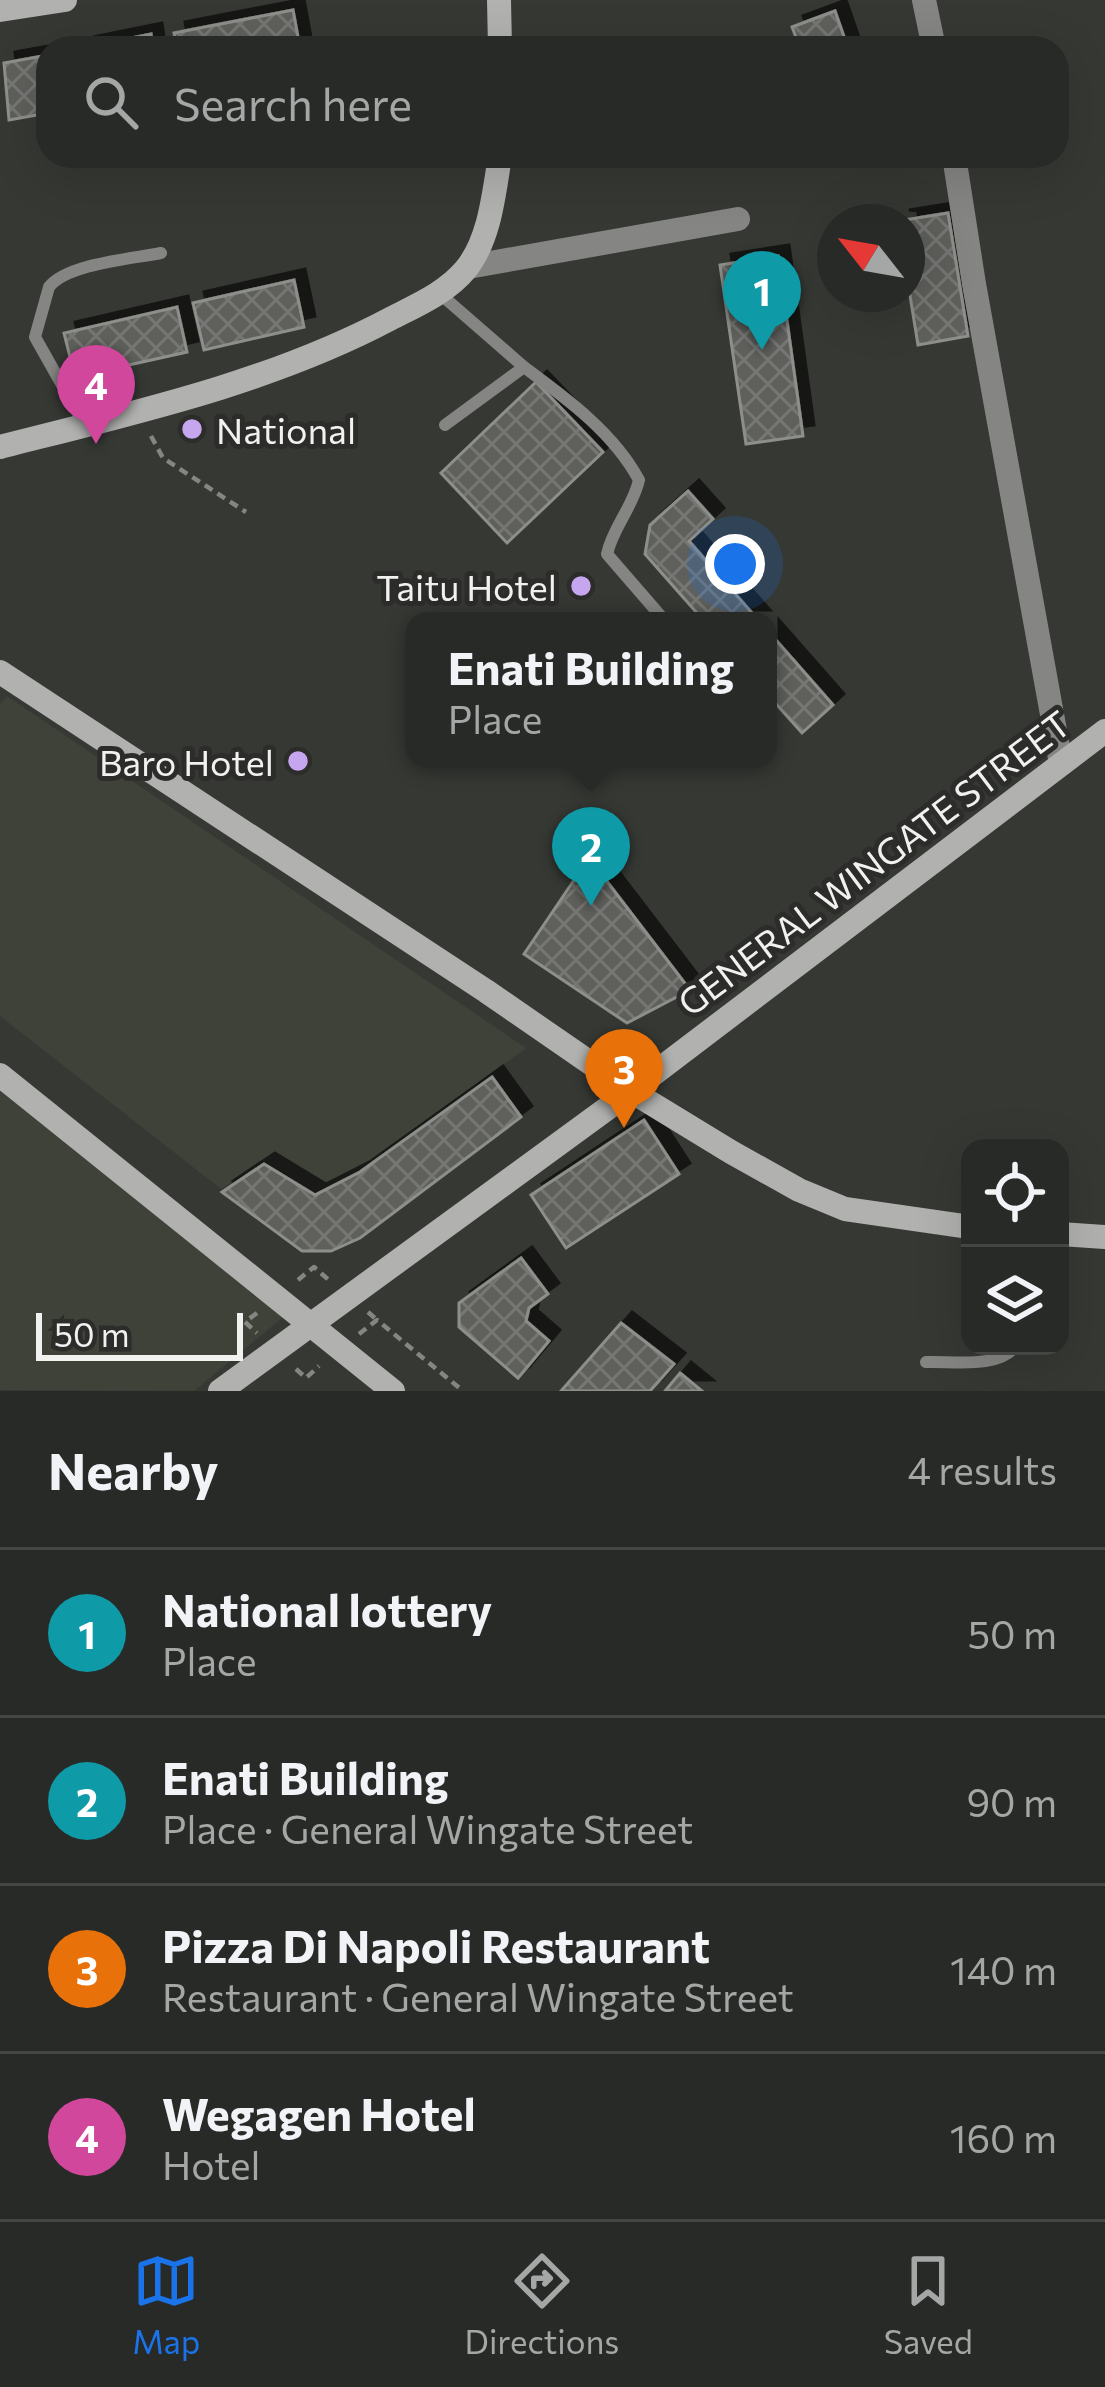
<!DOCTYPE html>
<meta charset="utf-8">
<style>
body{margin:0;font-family:Commissioner,sans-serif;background:#30322f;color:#f1f3f6}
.controls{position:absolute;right:36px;bottom:36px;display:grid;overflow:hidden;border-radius:24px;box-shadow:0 12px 48px #0002}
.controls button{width:108px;height:108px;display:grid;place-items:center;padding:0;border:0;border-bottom:3px solid #444644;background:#282a27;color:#f1f3f6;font:60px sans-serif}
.compass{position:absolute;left:817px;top:204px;width:108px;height:108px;border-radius:50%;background:#282a27;box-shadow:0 12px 48px #0002;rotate:301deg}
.scale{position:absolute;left:36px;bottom:30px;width:207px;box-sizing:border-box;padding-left:12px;border:6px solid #f1f2f0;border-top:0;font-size:33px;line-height:42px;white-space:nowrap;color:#f1f2f0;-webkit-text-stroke:9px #2c2d2a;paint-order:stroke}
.you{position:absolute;left:735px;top:564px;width:42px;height:42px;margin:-30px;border:9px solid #fff;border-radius:50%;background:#1a73e8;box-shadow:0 0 0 18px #1a73e833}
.badge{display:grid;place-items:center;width:78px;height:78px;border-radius:50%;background:#1a73e8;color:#fff;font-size:39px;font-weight:700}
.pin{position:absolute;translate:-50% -99px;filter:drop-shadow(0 3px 6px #0008)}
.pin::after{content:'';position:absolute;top:63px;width:42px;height:36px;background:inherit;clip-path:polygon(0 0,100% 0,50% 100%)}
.popup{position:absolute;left:405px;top:612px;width:372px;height:156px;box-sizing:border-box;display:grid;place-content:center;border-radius:24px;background:#282a27;filter:drop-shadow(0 3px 9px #0005);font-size:39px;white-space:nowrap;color:#a5a7a7}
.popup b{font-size:45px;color:#f1f3f6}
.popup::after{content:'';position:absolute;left:50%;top:100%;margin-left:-24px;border:24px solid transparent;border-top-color:#282a27}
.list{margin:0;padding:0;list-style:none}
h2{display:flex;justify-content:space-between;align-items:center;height:156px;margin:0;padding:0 48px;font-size:51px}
h2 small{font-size:39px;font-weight:400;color:#a5a7a7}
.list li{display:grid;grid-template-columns:78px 1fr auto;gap:36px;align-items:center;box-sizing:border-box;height:168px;padding:0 48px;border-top:3px solid #444644}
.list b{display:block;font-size:45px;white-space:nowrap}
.list p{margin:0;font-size:39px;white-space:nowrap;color:#a5a7a7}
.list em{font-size:39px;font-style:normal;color:#a5a7a7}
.icon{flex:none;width:66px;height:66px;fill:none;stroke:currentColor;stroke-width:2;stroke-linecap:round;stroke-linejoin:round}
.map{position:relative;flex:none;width:1105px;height:1391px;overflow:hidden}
.search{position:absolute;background:#282a27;box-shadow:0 12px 48px #0002;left:36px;right:36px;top:36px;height:132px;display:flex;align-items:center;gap:30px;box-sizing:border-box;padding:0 42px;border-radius:36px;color:#a5a7a7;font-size:45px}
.sheet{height:828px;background:#282a27}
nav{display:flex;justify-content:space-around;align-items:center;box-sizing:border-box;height:168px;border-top:3px solid #444644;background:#282a27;font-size:33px;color:#a5a7a7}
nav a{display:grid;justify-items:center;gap:6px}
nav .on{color:#1a73e8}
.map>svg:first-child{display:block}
.built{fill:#3f4239}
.building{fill:url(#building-cross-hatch);stroke:#8d8f8a;stroke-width:3;filter:url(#shadow)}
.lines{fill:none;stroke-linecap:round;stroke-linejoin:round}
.path{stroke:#848683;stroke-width:4.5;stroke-dasharray:9 6;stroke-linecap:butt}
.lane{stroke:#858684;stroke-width:12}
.street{stroke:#858684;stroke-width:24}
.secondary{stroke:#b1b2af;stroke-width:24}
.poi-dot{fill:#c7a6f0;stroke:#2c2d2a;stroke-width:4.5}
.labels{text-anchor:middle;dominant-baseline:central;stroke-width:10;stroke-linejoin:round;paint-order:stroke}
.poi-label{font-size:36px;fill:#f1f2f0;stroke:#2c2d2a;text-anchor:end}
.street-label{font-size:36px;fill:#f1f2f0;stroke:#2c2d2a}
</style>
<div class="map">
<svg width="1105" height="1391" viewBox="0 0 1105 1391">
<defs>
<pattern id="building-cross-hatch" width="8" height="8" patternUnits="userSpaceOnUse" patternTransform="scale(3)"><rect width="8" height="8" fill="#5e605c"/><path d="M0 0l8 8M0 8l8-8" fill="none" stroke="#767774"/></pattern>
<filter id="shadow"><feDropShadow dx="11" dy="-11" stdDeviation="0" flood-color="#0009"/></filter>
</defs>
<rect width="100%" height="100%" fill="#363834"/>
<g class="built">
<polygon points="7,696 526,1048 357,1173 314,1192 264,1161 221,1189 0,1016 0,704"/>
<polygon points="0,1078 287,1314 194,1391 0,1390"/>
</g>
<g class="building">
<polygon points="293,10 300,48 177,48 174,33"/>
<polygon points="835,11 848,48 800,48 792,27"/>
<polygon points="151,34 153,48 82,48"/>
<polygon points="48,55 48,113 9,120 4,63"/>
<polygon points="948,213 968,336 918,345 907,277 907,222 898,221"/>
<polygon points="778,256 803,436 746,444 720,265"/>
<polygon points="294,280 304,327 204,350 193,303"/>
<polygon points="177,307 187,352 75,377 64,333"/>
<polygon points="536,382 603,452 507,543 441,473"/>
<polygon points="688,491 713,519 689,541 759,621 704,621 645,554 650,525"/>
<polygon points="768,631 833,705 802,733 768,695"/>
<polygon points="589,858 690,990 627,1023 524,954"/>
<polygon points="492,1077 521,1117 360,1238 331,1251 302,1251 222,1192 264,1164 315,1195 360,1172"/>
<polygon points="644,1120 679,1174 566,1248 531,1195"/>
<polygon points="521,1258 548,1294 529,1308 526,1321 549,1341 518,1378 459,1327 459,1303"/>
<polygon points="621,1323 674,1364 650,1391 561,1391"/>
<polygon points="680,1373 702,1391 665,1391"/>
</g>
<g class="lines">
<g class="path">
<polyline points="151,436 163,458 246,512"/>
<polyline points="298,1280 314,1267 331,1282"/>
<polyline points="368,1312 377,1320"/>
<polyline points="257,1313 245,1322 257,1333"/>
<polyline points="359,1334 377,1320 463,1391"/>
<polyline points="296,1369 306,1378 319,1366"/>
</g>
<g class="lane">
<polyline points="439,293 524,367 445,425"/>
<path d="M524 367C566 398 614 433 639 480 633 507 613 527 607 554L665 621"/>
<path d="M84 424 35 337 49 287C67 264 131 259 161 253"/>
<path d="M926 1362C955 1361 997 1369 1016 1346"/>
</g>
<g class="street">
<polyline points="924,0 934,48"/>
<polyline points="954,156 974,284 1061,764"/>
<polyline points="468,267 738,219"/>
</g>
<g class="secondary">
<polyline points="499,0 500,48"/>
<polyline points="0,10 65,0"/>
<path d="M0 447C133 413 269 383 390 319 417 305 446 293 466 269 490 239 494 193 500 156"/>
<polyline points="0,672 486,991 631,1091 731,1152 799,1190 845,1209 970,1227"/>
<polyline points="0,1075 393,1391"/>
<polyline points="1060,1234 1105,1237"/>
<polyline points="220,1391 631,1091 1105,731"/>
</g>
</g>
<g class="poi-dot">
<circle cx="192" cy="429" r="12"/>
<circle cx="581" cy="586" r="12"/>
<circle cx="298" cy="761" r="12"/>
</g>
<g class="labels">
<g class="poi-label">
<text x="216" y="429" text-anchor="start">National</text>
<text x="557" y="586">Taitu Hotel</text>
<text x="274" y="761">Baro Hotel</text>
</g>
<g class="street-label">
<text transform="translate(873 862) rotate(-37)">GENERAL WINGATE STREET</text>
</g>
</g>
</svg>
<div class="controls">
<button><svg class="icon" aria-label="locate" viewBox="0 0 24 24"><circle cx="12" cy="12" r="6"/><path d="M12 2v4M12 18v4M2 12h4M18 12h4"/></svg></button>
<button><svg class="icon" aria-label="layers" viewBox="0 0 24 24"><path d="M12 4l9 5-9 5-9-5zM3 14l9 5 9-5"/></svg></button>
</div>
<svg class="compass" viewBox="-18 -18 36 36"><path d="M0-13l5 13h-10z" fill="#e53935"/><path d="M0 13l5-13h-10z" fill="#a5a7a7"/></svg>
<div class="scale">50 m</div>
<div class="you"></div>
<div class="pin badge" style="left:762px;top:350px;background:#0f9aa8">1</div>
<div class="pin badge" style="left:591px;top:906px;background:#0f9aa8">2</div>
<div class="popup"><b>Enati Building</b>Place</div>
<div class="pin badge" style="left:624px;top:1128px;background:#e8710a">3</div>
<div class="pin badge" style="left:96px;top:444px;background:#d1479c">4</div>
<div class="search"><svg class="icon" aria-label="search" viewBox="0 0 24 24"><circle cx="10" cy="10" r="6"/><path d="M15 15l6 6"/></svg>Search here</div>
</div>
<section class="sheet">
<h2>Nearby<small>4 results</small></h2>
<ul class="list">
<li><span class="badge" style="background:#0f9aa8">1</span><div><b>National lottery</b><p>Place</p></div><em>50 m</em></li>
<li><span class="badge" style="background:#0f9aa8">2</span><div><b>Enati Building</b><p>Place · General Wingate Street</p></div><em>90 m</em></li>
<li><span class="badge" style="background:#e8710a">3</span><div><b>Pizza Di Napoli Restaurant</b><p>Restaurant · General Wingate Street</p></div><em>140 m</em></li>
<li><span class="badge" style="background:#d1479c">4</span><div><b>Wegagen Hotel</b><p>Hotel</p></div><em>160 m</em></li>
</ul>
</section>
<nav>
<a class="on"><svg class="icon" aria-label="map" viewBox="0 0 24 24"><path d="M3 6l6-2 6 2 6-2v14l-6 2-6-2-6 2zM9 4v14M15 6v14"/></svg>Map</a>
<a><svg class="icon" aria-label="directions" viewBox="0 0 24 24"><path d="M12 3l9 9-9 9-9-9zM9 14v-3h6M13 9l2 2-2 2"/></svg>Directions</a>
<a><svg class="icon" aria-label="saved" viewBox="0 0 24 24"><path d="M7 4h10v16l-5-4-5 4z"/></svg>Saved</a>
</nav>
